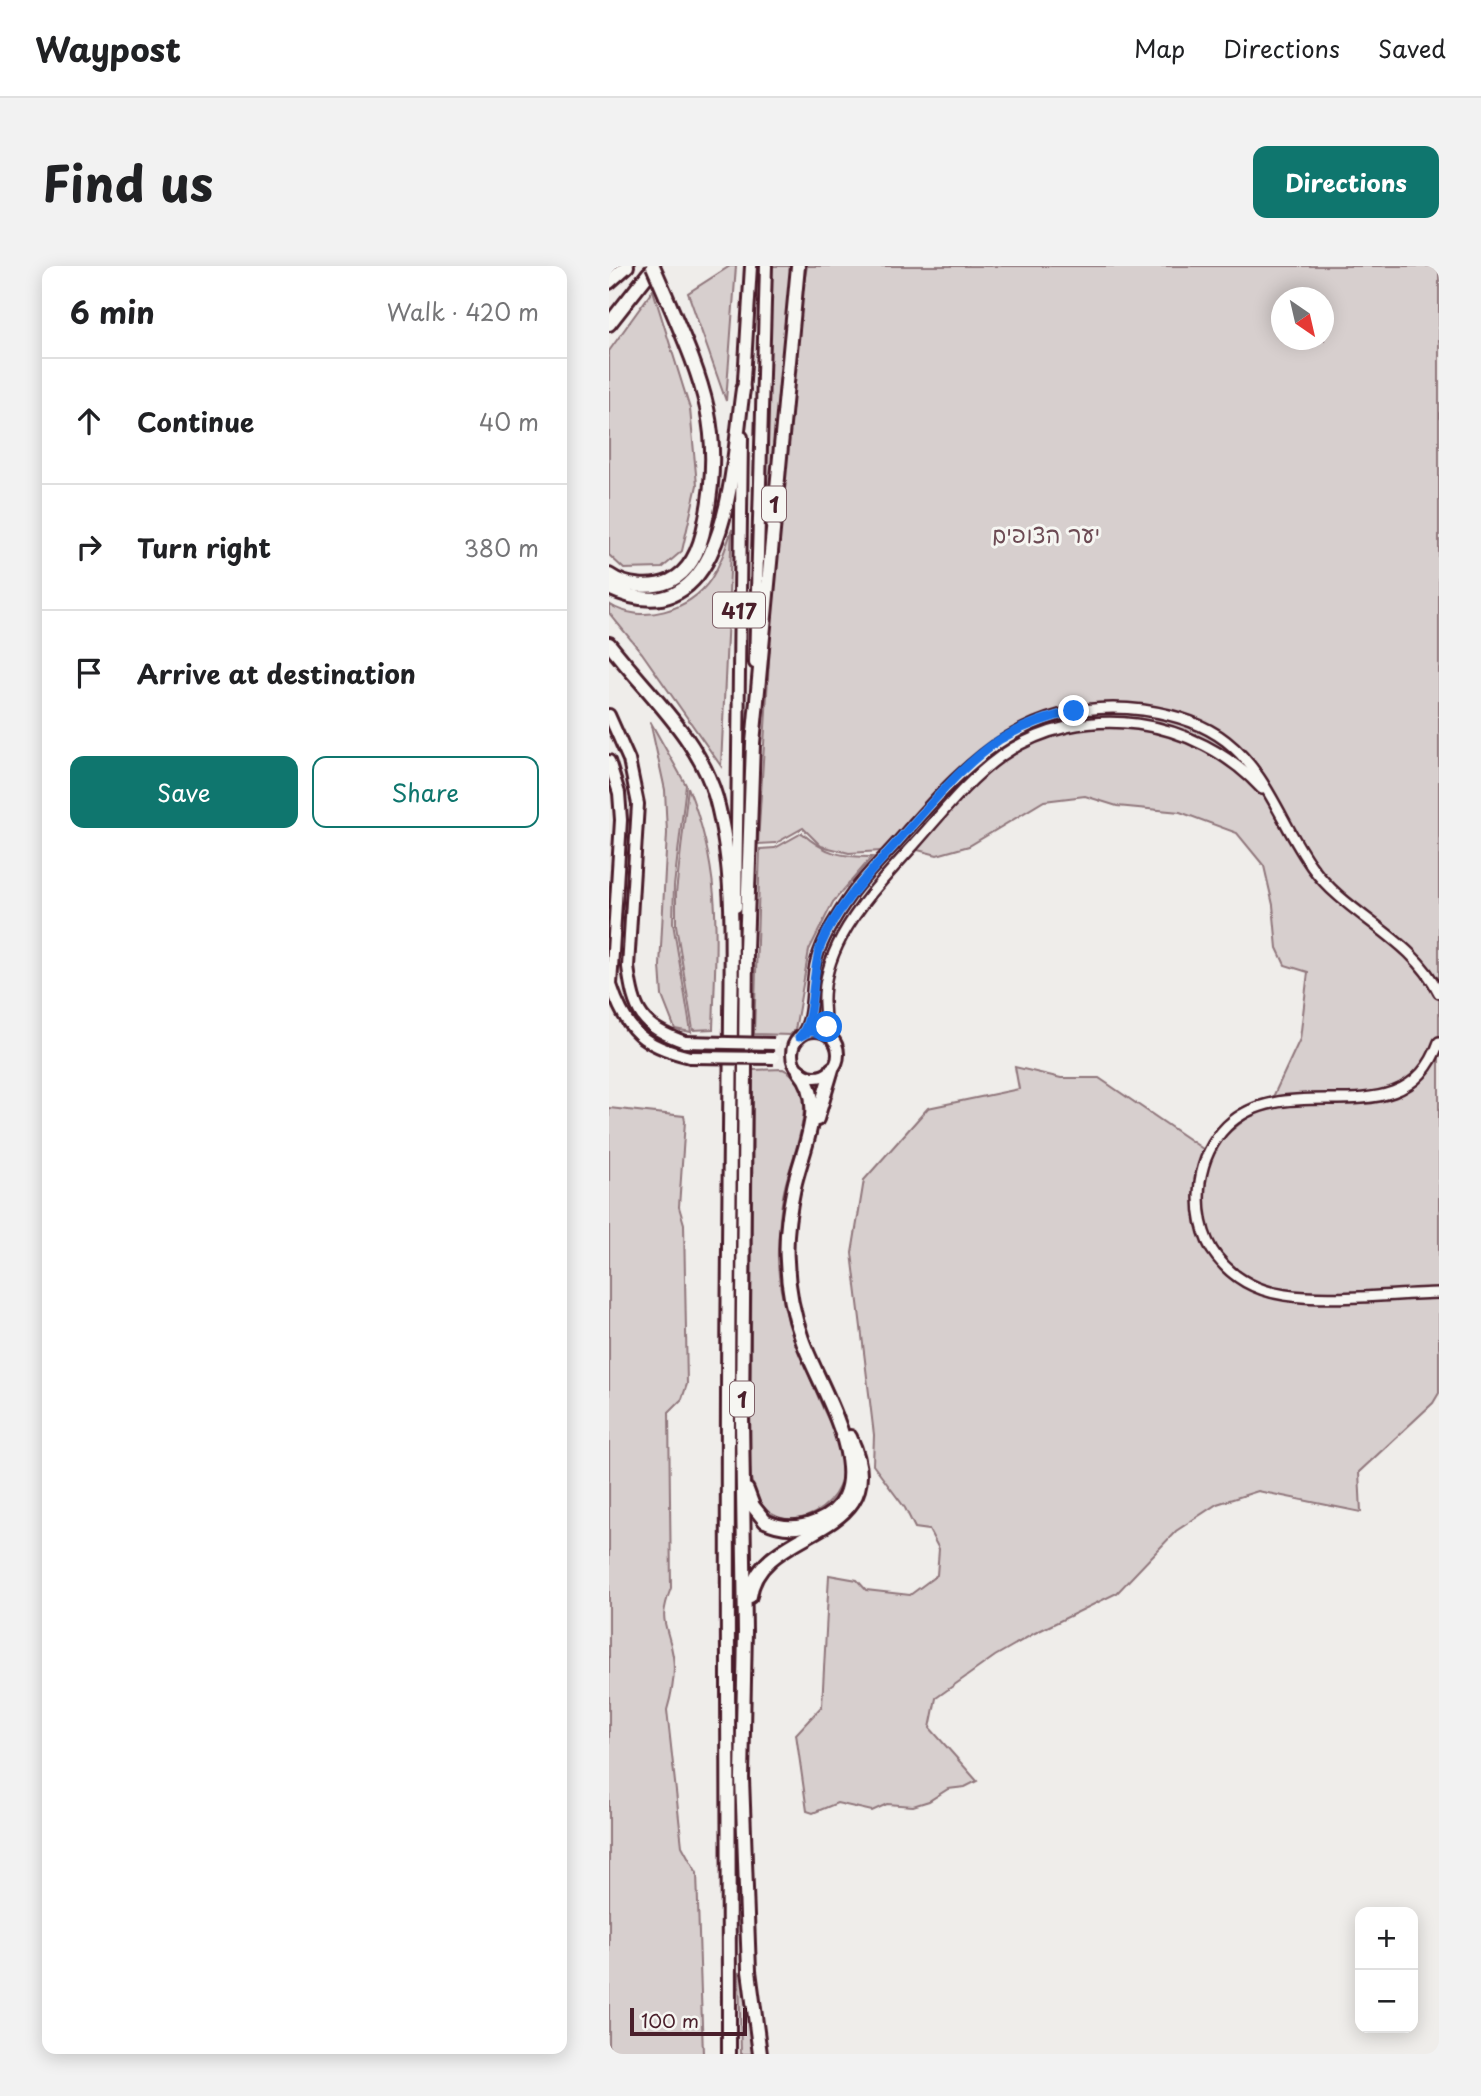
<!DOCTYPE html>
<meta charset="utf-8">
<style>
body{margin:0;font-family:"Playpen Sans","Playpen Sans Hebrew",sans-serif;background:#f2f2f2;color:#202124}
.controls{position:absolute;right:21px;bottom:21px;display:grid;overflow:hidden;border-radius:14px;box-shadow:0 4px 18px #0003}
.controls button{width:63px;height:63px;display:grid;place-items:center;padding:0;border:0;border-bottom:2px solid #e0e0e0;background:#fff;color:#202124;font:35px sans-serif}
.compass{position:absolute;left:662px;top:21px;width:63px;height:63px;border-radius:50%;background:#fff;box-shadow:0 4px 18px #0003;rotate:146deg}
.scale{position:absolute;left:21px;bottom:18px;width:117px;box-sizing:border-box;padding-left:7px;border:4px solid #4a1f2b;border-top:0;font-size:19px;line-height:24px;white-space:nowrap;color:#4a1f2b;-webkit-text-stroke:5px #f6f6f2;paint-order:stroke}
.stop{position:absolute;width:21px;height:21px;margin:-16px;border:5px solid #1a73e8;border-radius:50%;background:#fff}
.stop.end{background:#1a73e8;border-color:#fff;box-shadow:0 2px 7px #0008}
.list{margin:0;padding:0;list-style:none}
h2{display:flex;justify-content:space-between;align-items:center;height:91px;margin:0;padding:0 28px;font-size:30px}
h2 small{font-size:23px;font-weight:400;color:#757577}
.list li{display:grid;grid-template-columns:46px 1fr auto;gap:21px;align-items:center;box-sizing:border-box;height:126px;padding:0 28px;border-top:2px solid #e0e0e0}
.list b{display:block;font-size:26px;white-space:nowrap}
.list em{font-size:23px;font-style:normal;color:#757577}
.actions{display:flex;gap:14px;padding:21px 28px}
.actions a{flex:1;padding:16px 0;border:2px solid #0f766e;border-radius:14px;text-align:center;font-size:24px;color:#0f766e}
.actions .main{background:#0f766e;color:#fff}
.icon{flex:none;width:38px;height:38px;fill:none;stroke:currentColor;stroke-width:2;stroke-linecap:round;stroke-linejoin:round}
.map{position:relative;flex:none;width:830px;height:1788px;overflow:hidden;border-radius:14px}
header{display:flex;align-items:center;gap:42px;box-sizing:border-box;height:98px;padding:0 35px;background:#fff;border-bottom:2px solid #e0e0e0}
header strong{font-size:33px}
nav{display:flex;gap:38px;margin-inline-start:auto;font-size:24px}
.intro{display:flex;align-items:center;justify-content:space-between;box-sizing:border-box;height:168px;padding:0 42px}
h1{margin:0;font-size:49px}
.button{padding:18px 32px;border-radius:14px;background:#0f766e;color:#fff;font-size:24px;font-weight:700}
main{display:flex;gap:42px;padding:0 42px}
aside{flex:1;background:#fff;border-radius:14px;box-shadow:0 4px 18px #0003}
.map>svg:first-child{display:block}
.green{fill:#d7cfce;stroke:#90777c;stroke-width:2;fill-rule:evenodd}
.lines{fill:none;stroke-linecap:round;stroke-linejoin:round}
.minor-casing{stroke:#4a1f2b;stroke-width:14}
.major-casing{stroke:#4a1f2b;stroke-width:16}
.highway-casing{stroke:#4a1f2b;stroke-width:18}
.minor{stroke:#f6f6f2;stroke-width:9}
.major{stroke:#f6f6f2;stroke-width:10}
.highway{stroke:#f6f6f2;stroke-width:12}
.major-bridge-casing{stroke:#4a1f2b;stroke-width:16;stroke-linecap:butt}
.highway-bridge-casing{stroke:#4a1f2b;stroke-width:18;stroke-linecap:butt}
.major-bridge{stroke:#f6f6f2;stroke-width:10}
.highway-bridge{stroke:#f6f6f2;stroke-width:12}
.route{stroke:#1a73e8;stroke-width:9}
.labels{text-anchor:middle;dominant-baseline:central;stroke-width:6;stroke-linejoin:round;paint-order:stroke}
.shield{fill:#f6f6f2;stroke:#7e6067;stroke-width:2}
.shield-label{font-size:21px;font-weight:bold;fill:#4a1f2b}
.park-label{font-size:23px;fill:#6d4b54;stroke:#f6f6f2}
</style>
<header>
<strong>Waypost</strong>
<nav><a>Map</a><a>Directions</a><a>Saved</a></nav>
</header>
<div class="intro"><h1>Find us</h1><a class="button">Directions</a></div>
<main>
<aside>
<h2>6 min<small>Walk · 420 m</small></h2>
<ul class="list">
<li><svg class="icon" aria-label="ahead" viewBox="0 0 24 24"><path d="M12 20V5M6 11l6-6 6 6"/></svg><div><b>Continue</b></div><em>40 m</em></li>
<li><svg class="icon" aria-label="right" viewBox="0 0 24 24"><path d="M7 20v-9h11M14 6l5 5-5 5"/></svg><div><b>Turn right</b></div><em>380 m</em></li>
<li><svg class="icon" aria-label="arrive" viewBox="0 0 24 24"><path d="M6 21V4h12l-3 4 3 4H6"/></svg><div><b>Arrive at destination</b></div></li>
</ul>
<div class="actions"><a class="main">Save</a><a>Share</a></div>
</aside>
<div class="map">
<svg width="830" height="1788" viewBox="0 0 830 1788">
<rect width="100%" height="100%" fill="#efedea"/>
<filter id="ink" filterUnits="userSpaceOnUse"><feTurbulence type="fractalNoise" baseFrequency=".0143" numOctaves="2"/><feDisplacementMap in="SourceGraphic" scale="14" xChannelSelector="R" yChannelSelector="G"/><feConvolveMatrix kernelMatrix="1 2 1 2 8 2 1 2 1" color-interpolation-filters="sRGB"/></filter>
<g filter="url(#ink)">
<g class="green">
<polygon points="121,0 127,0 117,135 79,27"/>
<polygon points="163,0 185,0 154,320"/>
<path d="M198 0H830V1127L824 1137 750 1206 752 1246 649 1225 608 1238 567 1265 508 1327 426 1367 386 1390 327 1432 321 1462 368 1515 356 1521 339 1523 320 1535 304 1540 278 1538 263 1545 228 1537 204 1547 198 1545 187 1468 213 1440 220 1309 248 1314 257 1324 301 1329 328 1309 330 1283 320 1264 306 1262 296 1242 264 1199 265 1169 243 987 255 914 319 842 410 823 406 801 452 812H490L597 885 664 831 691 773 699 706 676 699 668 682 664 639 655 600 628 567 571 546 508 540 476 530 435 535 360 580 328 589 305 583 240 587 212 580 194 562 167 577 149 578 163 345 191 38ZM673 32H715V74H673Z"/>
<polygon points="44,24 81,143 88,219 73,285 53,302 15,303 0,289 0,85"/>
<path d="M123 263 112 500 33 387 0 347V338C32 359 81 345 102 313 112 297 117 281 123 263Z"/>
<polygon points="41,455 77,519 65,620 64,657 82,766 66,763 53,730 51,700 58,567 56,524"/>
<path d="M79 521C114 609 107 671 104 763L84 764 67 659V627Z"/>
<path d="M193 567C216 588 233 591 263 591L224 636 200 684 186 764 181 769 145 768 151 583 166 582Z"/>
<path d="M174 803C216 822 183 889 176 921 171 941 170 963 169 984 167 1041 193 1091 214 1142 222 1160 235 1182 234 1202 233 1255 146 1284 141 1202L144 804Z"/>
<path d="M0 842 75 850 76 855 70 941 75 958 78 1118 73 1133 60 1146 62 1322C48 1358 59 1357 64 1390 67 1409 63 1427 58 1444L73 1580 88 1607 94 1788H0Z"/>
<polygon points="130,1707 135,1708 145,1788 132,1788"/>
</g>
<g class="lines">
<g class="minor-casing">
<g id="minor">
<path d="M190 771C207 754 200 718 207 695 214 670 229 647 244 626 260 605 280 586 297 566 363 490 424 430 534 444 562 448 594 457 617 475 659 508 673 560 703 601 738 650 803 671 830 727"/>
<path d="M221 771C195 696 256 633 303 581 331 550 357 515 392 490 474 433 587 451 653 523"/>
<path d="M830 776C795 877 681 799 618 860 603 875 594 895 591 916 588 942 592 971 608 991 625 1013 649 1025 676 1029 721 1036 783 1028 830 1027"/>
</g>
</g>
<g class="major-casing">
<g id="major">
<polyline points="134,130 142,0"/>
<polyline points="146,397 157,0"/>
<path d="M0 449 20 494 29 538 19 701C25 746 32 761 76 776"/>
<path d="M0 495 10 527 12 554 2 719C17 765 34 780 81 791"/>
<polyline points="127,641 133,171"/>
<circle cx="206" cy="788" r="23"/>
</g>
</g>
<g class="highway-casing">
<g id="highway">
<polyline points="0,16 18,0"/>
<polyline points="0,58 40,7"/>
<path d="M0 309C17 321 42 323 61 315 83 305 92 279 96 257 116 164 93 114 57 30"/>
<path d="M0 322C121 379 123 196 134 123"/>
<path d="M0 378C37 426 90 472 107 532 126 603 123 677 122 749 121 826 121 904 120 981 117 1250 120 1519 120 1788"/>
<polyline points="208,853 223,803"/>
<path d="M138 1224 144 1240 156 1255C172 1263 190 1263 207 1256 282 1226 209 1121 193 1073 184 1048 179 1021 178 995 176 970 180 945 185 921 193 883 219 838 190 805"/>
<path d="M141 1330C151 1257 289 1274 241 1171"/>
<polyline points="151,1788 140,1705 133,1512 136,1365 133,1154 137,684 144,477 189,0"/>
</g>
</g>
<use href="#minor" class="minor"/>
<use href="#major" class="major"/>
<use href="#highway" class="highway"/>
<g class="major-bridge-casing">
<g id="major-bridge">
<polyline points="76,776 165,778"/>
<polyline points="81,791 165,792"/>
</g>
</g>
<g class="highway-bridge-casing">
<polyline id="highway-bridge" points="44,0 57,30"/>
</g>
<use href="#major-bridge" class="major-bridge"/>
<use href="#highway-bridge" class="highway-bridge"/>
</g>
</g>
<g class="lines" filter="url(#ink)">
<path class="route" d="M218 761 221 771 202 765 190 771C207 755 202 704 212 679 230 636 265 603 295 568 325 535 353 499 390 474 413 460 439 451 465 445"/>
</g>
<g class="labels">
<g class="shield">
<rect x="153" y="220.5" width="24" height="35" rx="5"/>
<rect x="104" y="326.5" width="52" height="35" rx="5"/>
<rect x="121" y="1115.5" width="24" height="35" rx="5"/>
</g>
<g class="shield-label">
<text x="165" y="238">1</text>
<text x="130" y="344">417</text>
<text x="133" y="1133">1</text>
</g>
<g class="park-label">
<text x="437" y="267">יער הצופים</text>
</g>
</g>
</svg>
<div class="controls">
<button>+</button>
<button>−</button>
</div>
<svg class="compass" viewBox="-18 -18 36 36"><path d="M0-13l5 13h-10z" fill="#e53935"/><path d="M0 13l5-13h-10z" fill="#757577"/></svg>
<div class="scale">100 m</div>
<div class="stop" style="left:218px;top:761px"></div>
<div class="stop end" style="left:465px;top:445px"></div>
</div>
</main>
